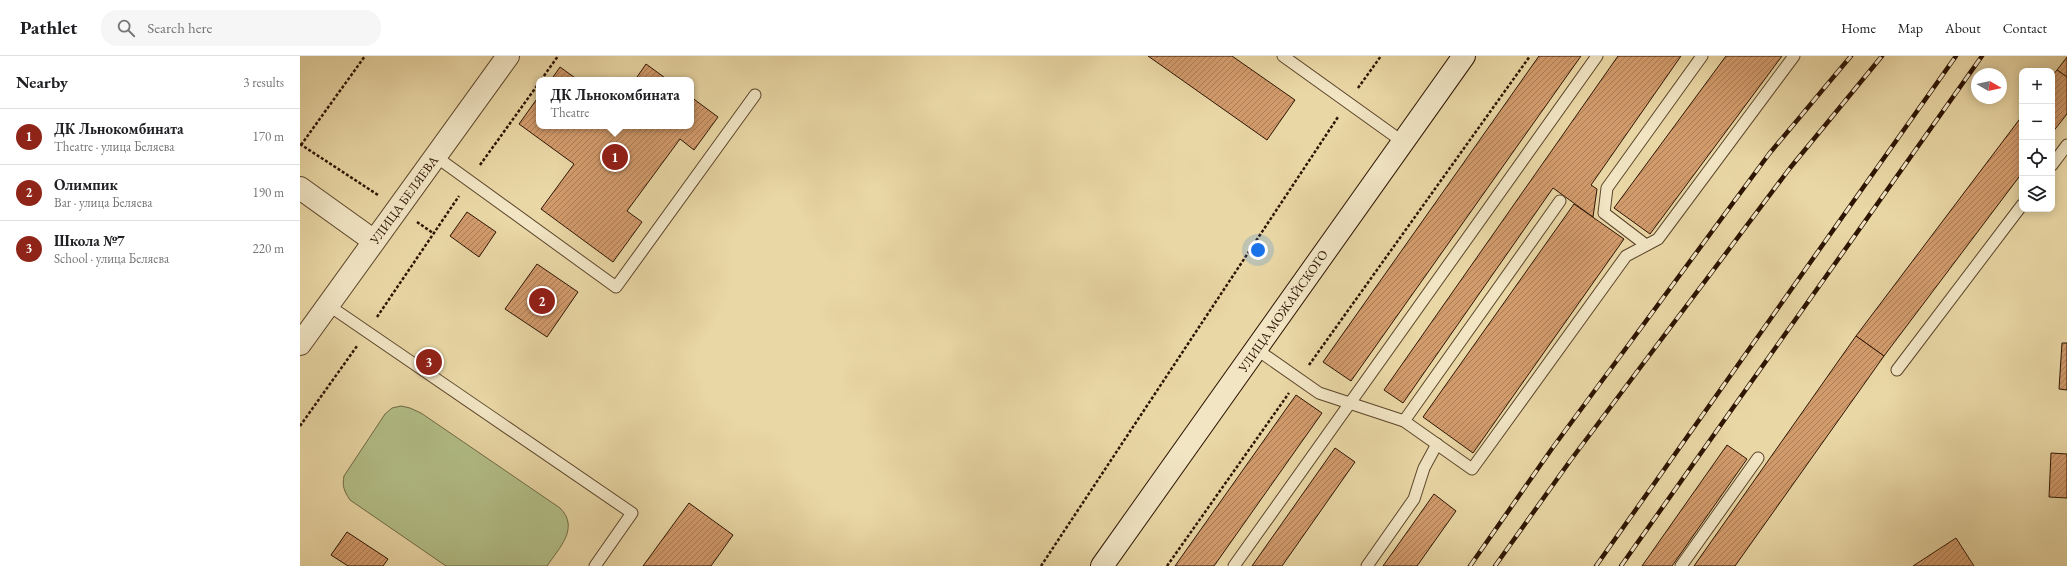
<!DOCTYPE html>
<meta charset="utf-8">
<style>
body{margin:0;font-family:"EB Garamond",serif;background:#f6f6f6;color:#202124}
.controls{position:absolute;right:12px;top:12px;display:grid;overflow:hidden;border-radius:8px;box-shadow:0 2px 10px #0003}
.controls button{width:36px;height:36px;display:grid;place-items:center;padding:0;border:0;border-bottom:1px solid #e0e0e0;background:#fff;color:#202124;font:20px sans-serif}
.compass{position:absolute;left:1671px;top:12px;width:36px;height:36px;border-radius:50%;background:#fff;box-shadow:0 2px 10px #0003;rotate:99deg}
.you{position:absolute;left:958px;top:194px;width:14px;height:14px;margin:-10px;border:3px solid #fff;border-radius:50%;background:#1a73e8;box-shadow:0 0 0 6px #1a73e833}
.badge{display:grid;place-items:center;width:26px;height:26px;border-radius:50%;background:#8f2418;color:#fff;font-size:13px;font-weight:700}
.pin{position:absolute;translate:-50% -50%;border:2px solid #fff;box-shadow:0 1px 4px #0006}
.popup{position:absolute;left:236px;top:21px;width:158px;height:52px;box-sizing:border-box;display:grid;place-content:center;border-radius:8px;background:#fff;filter:drop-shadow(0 1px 3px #0005);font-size:13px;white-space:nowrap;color:#757577}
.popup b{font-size:15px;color:#202124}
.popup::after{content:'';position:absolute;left:50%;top:100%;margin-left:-8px;border:8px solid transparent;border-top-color:#fff}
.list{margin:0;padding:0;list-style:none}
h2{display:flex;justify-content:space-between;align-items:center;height:52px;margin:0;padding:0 16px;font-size:17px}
h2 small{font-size:13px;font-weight:400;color:#757577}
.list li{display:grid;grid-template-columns:26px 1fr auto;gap:12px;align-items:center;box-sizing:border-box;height:56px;padding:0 16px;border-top:1px solid #e0e0e0}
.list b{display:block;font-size:15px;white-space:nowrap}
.list p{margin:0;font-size:13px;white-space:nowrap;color:#757577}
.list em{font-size:13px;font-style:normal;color:#757577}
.icon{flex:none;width:22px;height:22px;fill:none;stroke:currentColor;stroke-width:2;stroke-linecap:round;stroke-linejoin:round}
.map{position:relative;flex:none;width:1767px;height:510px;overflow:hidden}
header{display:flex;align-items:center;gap:24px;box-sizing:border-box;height:56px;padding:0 20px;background:#fff;border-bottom:1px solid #e0e0e0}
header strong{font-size:19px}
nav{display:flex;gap:22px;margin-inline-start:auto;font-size:14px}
.search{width:280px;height:36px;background:#f6f6f6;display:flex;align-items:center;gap:10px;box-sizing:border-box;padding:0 14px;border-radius:16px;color:#757577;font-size:15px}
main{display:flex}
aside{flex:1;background:#fff}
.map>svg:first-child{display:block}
.garden{fill:#b3bf88;stroke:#706a45}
.building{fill:url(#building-hatch);stroke:#2d1402}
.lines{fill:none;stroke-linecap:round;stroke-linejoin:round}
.service-casing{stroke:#5c452b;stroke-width:13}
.tertiary-casing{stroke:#5c452b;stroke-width:24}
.secondary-casing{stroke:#2d1402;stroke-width:24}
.path{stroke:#2d1402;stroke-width:2.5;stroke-dasharray:3 2;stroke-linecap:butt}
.service{stroke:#f1e5c4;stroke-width:11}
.tertiary{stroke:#f1e5c4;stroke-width:22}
.secondary{stroke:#f1e5c4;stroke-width:22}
.rail-casing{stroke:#2d1402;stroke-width:4.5}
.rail{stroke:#f1e5c4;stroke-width:3;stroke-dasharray:9;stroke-linecap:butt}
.labels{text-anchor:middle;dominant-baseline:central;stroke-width:3;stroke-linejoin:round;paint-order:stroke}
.street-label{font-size:13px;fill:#2d1402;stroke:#f1e5c4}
</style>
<header>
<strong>Pathlet</strong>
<div class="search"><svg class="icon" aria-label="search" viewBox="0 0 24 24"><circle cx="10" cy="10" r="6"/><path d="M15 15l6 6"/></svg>Search here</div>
<nav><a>Home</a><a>Map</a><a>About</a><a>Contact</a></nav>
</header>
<main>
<aside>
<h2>Nearby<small>3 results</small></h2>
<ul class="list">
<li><span class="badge">1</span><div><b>ДК Льнокомбината</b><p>Theatre · улица Беляева</p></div><em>170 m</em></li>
<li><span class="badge">2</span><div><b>Олимпик</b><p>Bar · улица Беляева</p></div><em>190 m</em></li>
<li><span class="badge">3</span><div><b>Школа №7</b><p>School · улица Беляева</p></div><em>220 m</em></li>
</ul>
</aside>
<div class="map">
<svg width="1767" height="510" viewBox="0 0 1767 510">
<defs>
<pattern id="building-hatch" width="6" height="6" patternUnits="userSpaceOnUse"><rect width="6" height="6" fill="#d29b6c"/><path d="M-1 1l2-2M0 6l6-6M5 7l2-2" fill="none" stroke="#ab7d57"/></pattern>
</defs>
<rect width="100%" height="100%" fill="#e9d7a5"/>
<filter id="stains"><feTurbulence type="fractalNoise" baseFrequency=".005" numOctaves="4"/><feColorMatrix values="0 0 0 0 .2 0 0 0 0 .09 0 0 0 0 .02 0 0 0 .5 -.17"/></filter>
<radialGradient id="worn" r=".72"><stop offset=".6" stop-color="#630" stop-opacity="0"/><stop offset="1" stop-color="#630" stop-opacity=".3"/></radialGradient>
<path class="garden" d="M101 350 110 352 121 357 260 452C280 472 259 492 247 510H146L50 444C44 435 42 430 44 420L85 358 92 352Z"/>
<g class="building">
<polygon points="848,0 932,0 995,44 967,84"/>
<polygon points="1239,0 1281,0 1051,325 1023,306"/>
<polygon points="1318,0 1381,0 1291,129 1297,133 1293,161 1253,132 1103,347 1084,334"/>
<polygon points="1426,0 1482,0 1350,178 1314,152"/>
<polygon points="1767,1 1767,21 1757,14"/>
<polygon points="346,8 368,24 335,24"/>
<polygon points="260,11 278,24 251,24"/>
<polygon points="1757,14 1767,21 1767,58 1752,77 1752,20"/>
<polygon points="239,40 239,70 391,70 391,41 418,61 394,94 380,83 327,155 342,166 313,206 241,153 274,108 219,68"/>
<polygon points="1722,60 1722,117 1584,300 1556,280"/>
<polygon points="1274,148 1324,183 1173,397 1123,361"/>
<polygon points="167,156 196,176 179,201 150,180"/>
<polygon points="237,208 278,236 247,281 205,253"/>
<polygon points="1556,280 1584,300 1435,510 1394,510"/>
<polygon points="1762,287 1767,287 1767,334 1759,333"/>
<polygon points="996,339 1022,357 914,510 875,510"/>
<polygon points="1427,389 1447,403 1372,510 1342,510"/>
<polygon points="1035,392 1055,406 982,510 952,510"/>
<polygon points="1751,397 1767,398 1767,442 1749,441"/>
<polygon points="1134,438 1156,455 1117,510 1083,510"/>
<polygon points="389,447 433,479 411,510 343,510"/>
<polygon points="47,476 88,503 83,510 48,510 31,499"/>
<polygon points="1656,482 1674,510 1613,510"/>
</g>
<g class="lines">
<g class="service-casing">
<g id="service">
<polyline points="983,0 1103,86"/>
<polyline points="135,100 316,231 455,39"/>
<polyline points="1752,109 1767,89"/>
<polyline points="1346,189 1304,157 1307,132 1402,0"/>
<polyline points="28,249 332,457 295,510"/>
<polyline points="956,293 1019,337 1104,365 1172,413 1326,200 1358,183 1494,0"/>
<polyline points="1597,314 1722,149"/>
<polyline points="1104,365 1260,145"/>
<polyline points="934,510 1297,0"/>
<polyline points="1067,510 1114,443 1124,412 1137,388"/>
<polyline points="1381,510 1458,402"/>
</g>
</g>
<g class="tertiary-casing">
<g id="tertiary">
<polyline points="0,132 74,185"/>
<polyline points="0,288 208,0"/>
</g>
</g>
<g class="secondary-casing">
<polyline id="secondary" points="802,510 1164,0"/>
</g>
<g class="path">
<polyline points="241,24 258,0"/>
<polyline points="1058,32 1081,0"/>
<polyline points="0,88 78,139"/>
<polyline points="1,89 65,0"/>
<polyline points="180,109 239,27"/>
<polyline points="117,166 133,177"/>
<polyline points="77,261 159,140"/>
<polyline points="1009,309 1230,0"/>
<polyline points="0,370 57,290"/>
<polyline points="741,510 1038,61"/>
<polyline points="867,510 989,337"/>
</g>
<use href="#service" class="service"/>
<use href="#tertiary" class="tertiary"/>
<use href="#secondary" class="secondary"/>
<g class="rail-casing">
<g id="rail">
<polyline points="1170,510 1251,394 1469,98 1551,0"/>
<polyline points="1195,510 1270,405 1490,112 1582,0"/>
<polyline points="1296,510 1656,0"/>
<polyline points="1321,510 1682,0"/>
</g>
</g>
<use href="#rail" class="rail"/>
</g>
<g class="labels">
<g class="street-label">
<text transform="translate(104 144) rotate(-54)">УЛИЦА БЕЛЯЕВА</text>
<text transform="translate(983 255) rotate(-55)">УЛИЦА МОЖАЙСКОГО</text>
</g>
</g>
<rect width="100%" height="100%" filter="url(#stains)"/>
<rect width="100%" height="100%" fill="url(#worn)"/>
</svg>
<div class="controls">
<button>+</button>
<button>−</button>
<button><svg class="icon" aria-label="locate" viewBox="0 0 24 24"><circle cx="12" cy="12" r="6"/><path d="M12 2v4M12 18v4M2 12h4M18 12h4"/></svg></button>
<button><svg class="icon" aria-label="layers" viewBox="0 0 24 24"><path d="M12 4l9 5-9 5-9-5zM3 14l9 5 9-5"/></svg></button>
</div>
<svg class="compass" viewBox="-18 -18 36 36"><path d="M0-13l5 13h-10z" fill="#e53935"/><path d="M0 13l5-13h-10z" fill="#757577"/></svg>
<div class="you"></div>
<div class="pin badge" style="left:315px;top:101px">1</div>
<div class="popup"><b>ДК Льнокомбината</b>Theatre</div>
<div class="pin badge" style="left:242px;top:245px">2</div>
<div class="pin badge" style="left:129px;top:306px">3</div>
</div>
</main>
